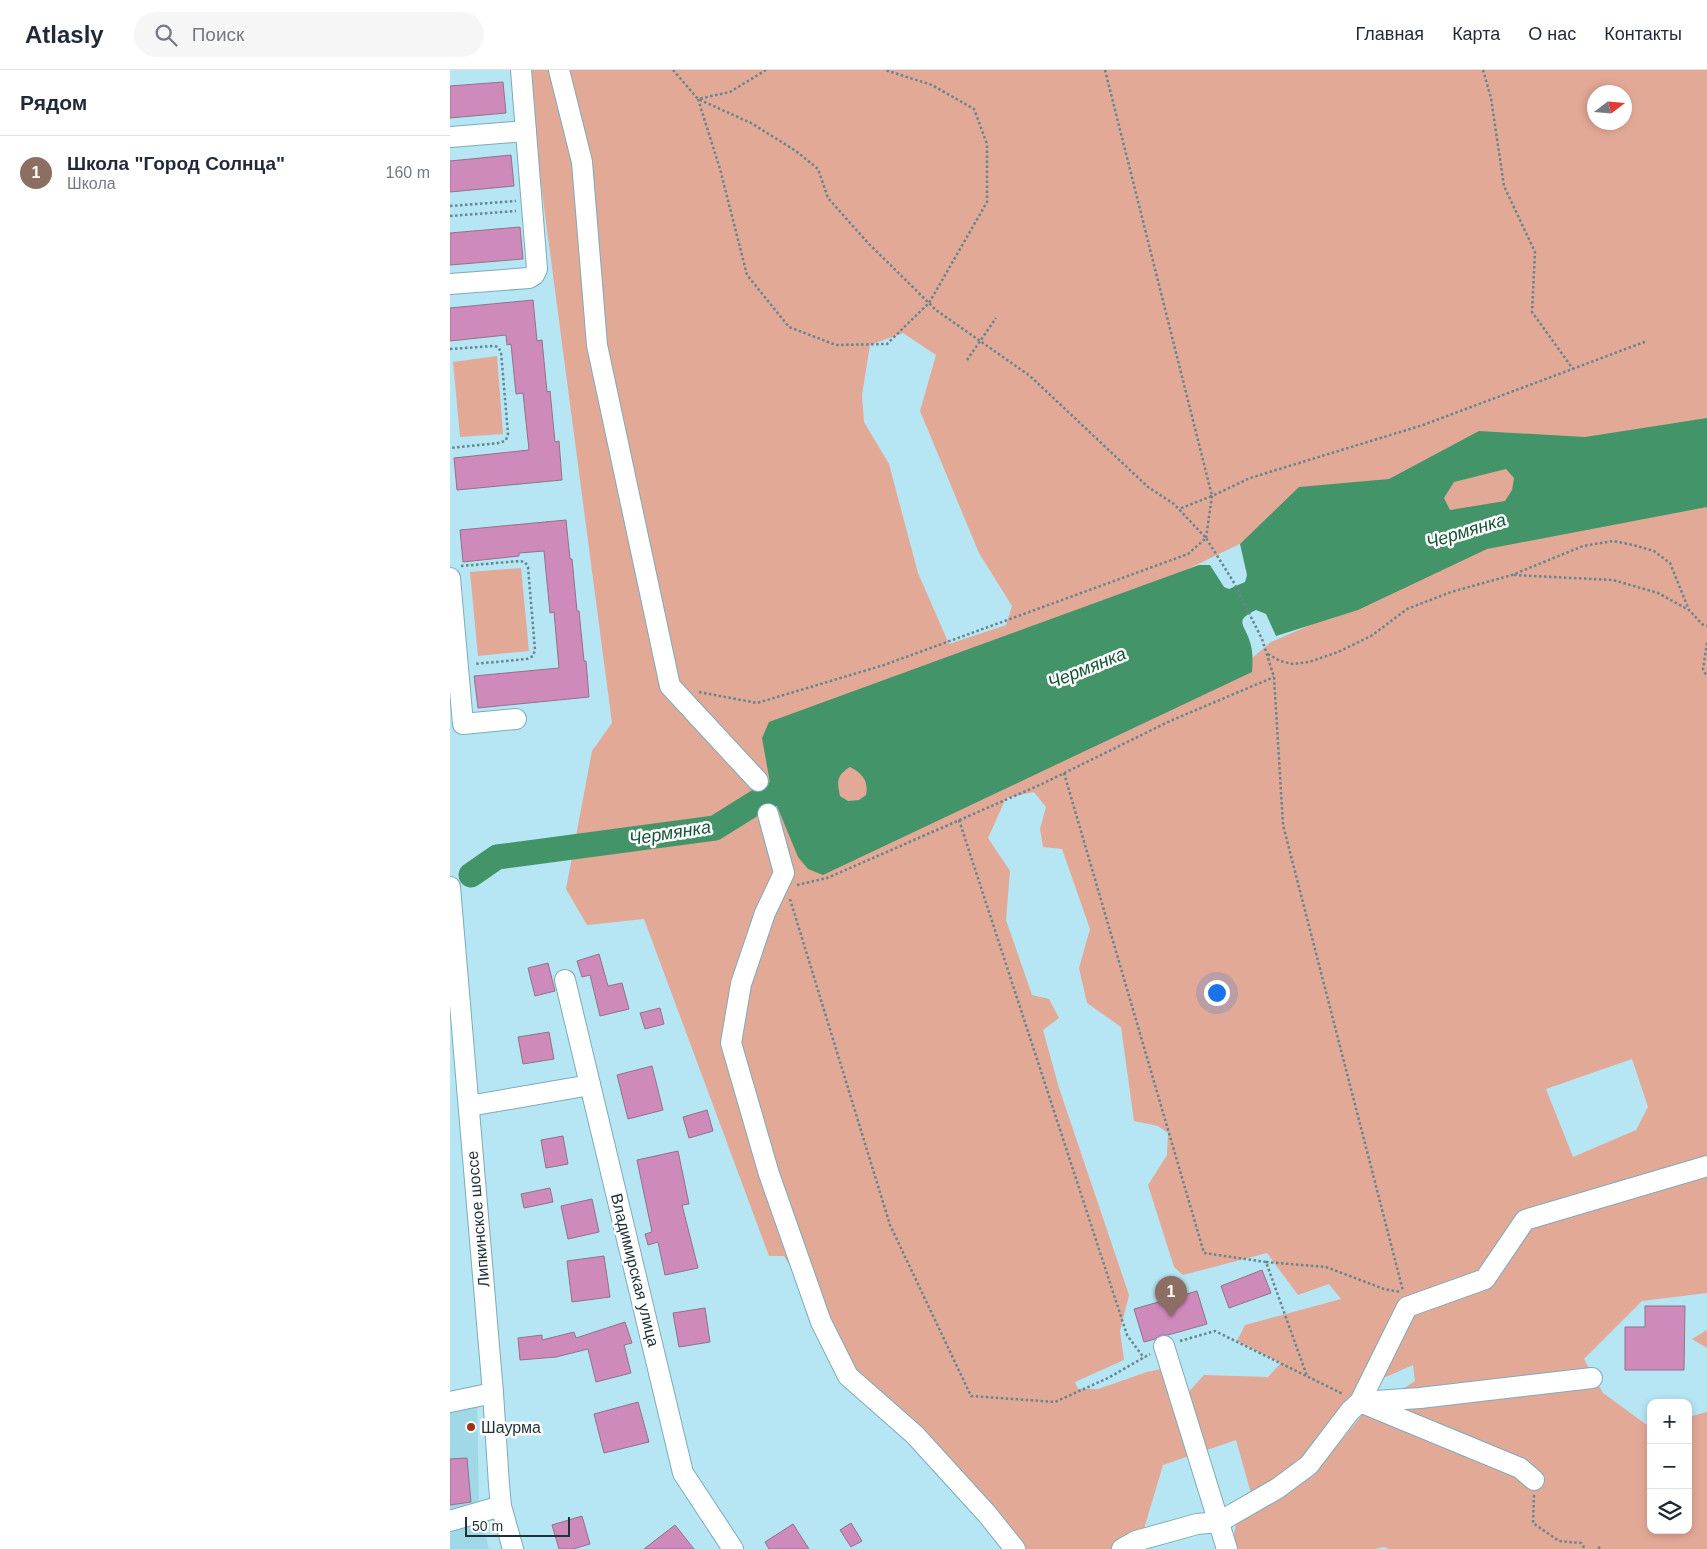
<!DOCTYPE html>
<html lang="ru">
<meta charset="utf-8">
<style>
body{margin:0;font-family:Arial,sans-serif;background:#f6f6f7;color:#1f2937}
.controls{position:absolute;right:15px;bottom:15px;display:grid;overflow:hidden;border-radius:10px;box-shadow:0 2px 8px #0003}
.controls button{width:45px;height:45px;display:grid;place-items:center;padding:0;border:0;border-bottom:1px solid #e0e1e3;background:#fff;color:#1f2937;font:25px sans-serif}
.compass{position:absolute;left:1137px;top:15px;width:45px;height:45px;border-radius:50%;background:#fff;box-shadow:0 2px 8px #0003;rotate:74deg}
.scale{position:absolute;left:15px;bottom:12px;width:105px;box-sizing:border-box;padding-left:5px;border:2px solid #1e3136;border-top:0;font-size:14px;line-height:18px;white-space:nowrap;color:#1e3136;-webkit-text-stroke:4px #fdfdfd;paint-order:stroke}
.you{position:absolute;left:766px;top:922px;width:18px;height:18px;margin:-12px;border:4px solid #fff;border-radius:50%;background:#1a73e8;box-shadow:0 0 0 8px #1a73e833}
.badge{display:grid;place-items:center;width:32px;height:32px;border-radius:50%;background:#1a73e8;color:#fff;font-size:16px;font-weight:700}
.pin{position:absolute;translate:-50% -41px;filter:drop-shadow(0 1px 2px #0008)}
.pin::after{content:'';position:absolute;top:26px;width:18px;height:15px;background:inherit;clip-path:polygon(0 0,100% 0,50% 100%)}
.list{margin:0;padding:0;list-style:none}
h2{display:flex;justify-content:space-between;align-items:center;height:65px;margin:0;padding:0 20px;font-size:21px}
h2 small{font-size:16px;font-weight:400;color:#747a83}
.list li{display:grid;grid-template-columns:32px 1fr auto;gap:15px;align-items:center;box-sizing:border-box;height:75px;padding:0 20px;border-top:1px solid #e0e1e3}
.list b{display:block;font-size:19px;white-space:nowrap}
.list p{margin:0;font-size:16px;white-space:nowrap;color:#747a83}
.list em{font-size:16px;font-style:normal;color:#747a83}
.icon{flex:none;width:28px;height:28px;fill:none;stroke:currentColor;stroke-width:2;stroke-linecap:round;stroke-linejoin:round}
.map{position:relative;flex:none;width:1257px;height:1479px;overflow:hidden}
header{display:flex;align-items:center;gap:30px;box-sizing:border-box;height:70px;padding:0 25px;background:#fff;border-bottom:1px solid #e0e1e3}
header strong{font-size:24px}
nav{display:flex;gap:28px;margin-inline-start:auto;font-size:18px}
.search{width:350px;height:45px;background:#f6f6f7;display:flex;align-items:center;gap:12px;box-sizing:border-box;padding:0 18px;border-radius:28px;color:#747a83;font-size:19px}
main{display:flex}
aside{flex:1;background:#fff}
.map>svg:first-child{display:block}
.built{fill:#a0d8e8}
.green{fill:#e3a997;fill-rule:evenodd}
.water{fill:#439569;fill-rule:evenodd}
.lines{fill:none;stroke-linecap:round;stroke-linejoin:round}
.river{stroke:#439569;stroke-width:25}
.building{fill:#ce8aba;stroke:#927288}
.minor-casing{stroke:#7eabb9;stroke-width:22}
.path{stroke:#65858f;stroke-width:2.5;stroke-dasharray:2.5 2.5;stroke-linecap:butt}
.minor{stroke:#fff;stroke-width:20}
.poi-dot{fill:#9c3511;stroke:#fdfdfd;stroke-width:2}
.labels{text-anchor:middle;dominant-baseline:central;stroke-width:5;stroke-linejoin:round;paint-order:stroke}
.street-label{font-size:16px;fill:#1e3136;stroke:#fdfdfd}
.poi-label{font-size:16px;fill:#1e3136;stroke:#fdfdfd;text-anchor:start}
.water-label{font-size:18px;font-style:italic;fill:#165436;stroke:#fdfdfd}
</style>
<header>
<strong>Atlasly</strong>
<div class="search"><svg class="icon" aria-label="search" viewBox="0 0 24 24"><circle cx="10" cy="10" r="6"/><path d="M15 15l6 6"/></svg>Поиск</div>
<nav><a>Главная</a><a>Карта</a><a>О нас</a><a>Контакты</a></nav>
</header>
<main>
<aside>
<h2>Рядом<small></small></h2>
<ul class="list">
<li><span class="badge" style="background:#8d6e63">1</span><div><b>Школа &quot;Город Cолнца&quot;</b><p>Школа</p></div><em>160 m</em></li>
</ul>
</aside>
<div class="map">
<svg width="1257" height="1479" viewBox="0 0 1257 1479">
<rect width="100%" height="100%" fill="#b6e5f3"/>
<polygon class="built" points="27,1328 29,1438 39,1479 0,1479 0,1331"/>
<g class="green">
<path d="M76 0H1257V354L936 411 804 467 707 514 421 623 354 784 802 588 821 572 909 534 994 485 1257 426V1223L1192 1231 1134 1289 1153 1323 1201 1358V1460H1238V1347L1257 1342V1479H939L934 1477 925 1479H781L787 1450 863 1406 912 1345 965 1311 963 1295 904 1321 854 1388 801 1423 786 1370 713 1395 688 1479H554L486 1392 408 1322 359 1227 334 1186H319L194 849 137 855 116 819 142 681 162 653ZM1144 22H1174V52H1144ZM453 263 486 285 470 341 529 483 562 536 556 555 499 574 468 503 439 394 414 352 412 325 420 275ZM584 722 596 737 590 759 593 777 612 779 640 859 629 898 637 933 671 957 684 1051 708 1056 718 1063 717 1085 698 1115 724 1197 733 1205 817 1183 848 1225 879 1214 891 1229 795 1255 787 1271 831 1293 818 1307 754 1305 734 1327 721 1297 697 1302 648 1319H628L625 1312 674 1290 670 1261 679 1225 609 1018 593 960 609 948 599 929 582 925 556 850 560 801 538 768 556 728ZM1182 989 1198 1037 1186 1060 1123 1087 1096 1019Z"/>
<polygon points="47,286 53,364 10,367 3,292"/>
<polygon points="1061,391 1074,398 1064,439 999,446 987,421 1003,405"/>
<polygon points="71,498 79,581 28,586 20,502"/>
<polygon points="411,693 425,724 403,738 378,720 390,696"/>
<polygon points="1257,1260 1257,1278 1242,1269"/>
</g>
<path class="water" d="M1257 348V437L1037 479 908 540 826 566 816 544 806 540C785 550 793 553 799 569 803 579 803 591 802 602L373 805 358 799 348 787 322 724 312 668 319 652 749 495H760L774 517 779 519 795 512 797 505 790 474 849 417 939 409 1029 361 1135 367ZM1056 399 1064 408 1062 420 1055 431 1000 440 994 428 1004 412ZM400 697C412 703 419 711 416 725L409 730 398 731 390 726C387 711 386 706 400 697Z"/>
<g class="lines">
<polyline class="river" points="21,805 47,787 265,758 313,728 353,712"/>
</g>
<g class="building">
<polygon points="53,12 56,43 0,48 0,16"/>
<polygon points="61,85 64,116 0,122 0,91"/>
<polygon points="70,157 73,189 0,195 0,163"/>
<polygon points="83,230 87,271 92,270 97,322 100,321 105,372 109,371 112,410 7,420 4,388 79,380 73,323 66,324 61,274 57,275 56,265 0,271 0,238"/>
<polygon points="116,450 120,489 122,489 127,541 129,541 134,591 136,591 139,627 28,638 24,606 109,598 104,542 100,543 94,481 69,483 69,486 13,492 10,460"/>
<polygon points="149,884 158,916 172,913 179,939 150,946 140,905 132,907 127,891"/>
<polygon points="98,893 105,921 85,926 78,898"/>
<polygon points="210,938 214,954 195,959 190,943"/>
<polygon points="99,962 104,989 73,994 68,967"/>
<polygon points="202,996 213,1040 178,1049 167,1005"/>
<polygon points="257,1040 263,1061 239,1068 233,1047"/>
<polygon points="113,1066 118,1094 96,1098 91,1070"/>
<polygon points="228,1081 239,1134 232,1135 248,1198 215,1205 208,1172 198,1175 195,1164 202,1162 187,1090"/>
<polygon points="100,1118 103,1132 74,1138 71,1124"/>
<polygon points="142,1129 149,1162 118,1169 111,1136"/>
<polygon points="154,1186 160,1227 122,1232 117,1191"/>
<polygon points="812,1200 821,1223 779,1238 771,1216"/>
<polygon points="747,1221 757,1254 718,1265 711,1265 705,1269 694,1272 684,1239"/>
<polygon points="1195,1236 1235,1236 1234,1300 1175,1300 1175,1257 1195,1257"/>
<polygon points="255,1238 260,1272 229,1277 223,1243"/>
<polygon points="175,1252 182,1273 174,1275 181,1303 146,1312 138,1279 106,1287 70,1290 68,1268 92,1265 92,1270 124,1262 126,1268"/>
<polygon points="188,1332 199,1372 154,1383 144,1344"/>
<polygon points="17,1388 21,1432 0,1435 0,1389"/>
<polygon points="132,1446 140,1474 123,1479 109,1479 102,1455"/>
<polygon points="401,1453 412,1471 401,1477 390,1460"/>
<polygon points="343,1454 359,1479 319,1479 315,1472"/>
<polygon points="225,1455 244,1479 194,1479"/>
</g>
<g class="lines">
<g class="minor-casing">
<g id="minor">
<polyline points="109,0 132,92 147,275 220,616 308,711"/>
<polyline points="0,67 76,61"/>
<polyline points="0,214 79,208 84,205 87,199 71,0"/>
<polyline points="0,508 13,654 66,649"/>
<polyline points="318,744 334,803 315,843 291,914 281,973 319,1104 371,1252 398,1306 465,1365 537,1444 565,1479"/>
<polyline points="0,817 43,1323 49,1415 51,1436 63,1479"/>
<polyline points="115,910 233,1403 283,1479"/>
<polyline points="19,1036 140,1015"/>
<polyline points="714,1276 777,1479"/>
<polyline points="0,1332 43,1323"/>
<polyline points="910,1332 970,1328 1142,1308"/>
<polyline points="915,1334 1070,1398 1084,1410"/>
<polyline points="0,1451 51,1436"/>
<polyline points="672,1479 686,1471 747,1454 769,1452 828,1418 859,1395 900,1341 910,1332 957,1237 1035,1209 1075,1150 1257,1096"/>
</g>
</g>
<g class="path">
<polyline points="223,0 248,29 301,53 346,81 368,99 378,128 418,173 486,240 580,306 698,417 724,434 756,468"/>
<polyline points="316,0 280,22 248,29 270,99 297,205 339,257 386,275 437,274 479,233 537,132 537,74 524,39 482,15 435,0"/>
<polyline points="655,0 762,426 729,439"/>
<polyline points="1033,0 1041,28 1054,116 1085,182 1082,242 1123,299"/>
<polyline points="0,136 66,131"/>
<polyline points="0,146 66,141"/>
<polyline points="0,279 44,276 48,277 51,282 58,364 56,370 50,373 0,378"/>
<polyline points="517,290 546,248"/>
<polyline points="756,468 762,426 800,408 973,355 1197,271"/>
<polyline points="11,496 70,491 75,492 78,497 85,580 83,586 77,589 24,594"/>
<polyline points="1064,505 1163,510 1208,523 1237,539"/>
<polyline points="1257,573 1253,599 1257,607"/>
<polyline points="818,584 830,591 843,594 859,592 888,582 921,566 957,539 1001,522 1062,505 1133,476 1163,471 1183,475 1204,481 1220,493 1239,540 1252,554 1257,556"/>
<polyline points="249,622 307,633 434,595 738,484 756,468 783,511 812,569 824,607 833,755 953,1221"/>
<polyline points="614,703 754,1183 816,1192 857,1306"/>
<polyline points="509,750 677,1265 694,1288"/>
<polyline points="347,815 377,808 592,714 720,651 824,607"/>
<polyline points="340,829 440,1155 521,1326 605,1332 658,1308 700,1284"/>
<polyline points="816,1192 876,1197 934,1219 950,1222"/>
<polyline points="730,1271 765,1261 893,1324"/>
<polyline points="1084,1425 1083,1453 1109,1471 1131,1473 1135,1479"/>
<polyline points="1148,1477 1152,1479"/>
</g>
<use href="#minor" class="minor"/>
</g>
<circle class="poi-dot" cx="21" cy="1357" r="5"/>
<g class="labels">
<g class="street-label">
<text transform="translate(28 1149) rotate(-95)">Липкинское шоссе</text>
<text transform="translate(185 1200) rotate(76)">Владимирская улица</text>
</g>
<g class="poi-label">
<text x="31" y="1357">Шаурма</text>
</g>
<g class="water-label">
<text transform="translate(1016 461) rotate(-17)">Чермянка</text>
<text transform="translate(637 598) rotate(-22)">Чермянка</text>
<text transform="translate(220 763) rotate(-9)">Чермянка</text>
</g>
</g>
</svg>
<div class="controls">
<button>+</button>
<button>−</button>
<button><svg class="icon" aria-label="layers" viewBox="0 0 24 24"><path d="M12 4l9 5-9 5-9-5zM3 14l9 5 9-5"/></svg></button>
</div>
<svg class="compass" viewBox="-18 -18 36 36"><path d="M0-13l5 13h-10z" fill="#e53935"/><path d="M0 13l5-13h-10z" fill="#747a83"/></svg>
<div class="scale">50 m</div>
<div class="you"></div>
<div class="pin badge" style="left:721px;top:1247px;background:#8d6e63">1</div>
</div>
</main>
